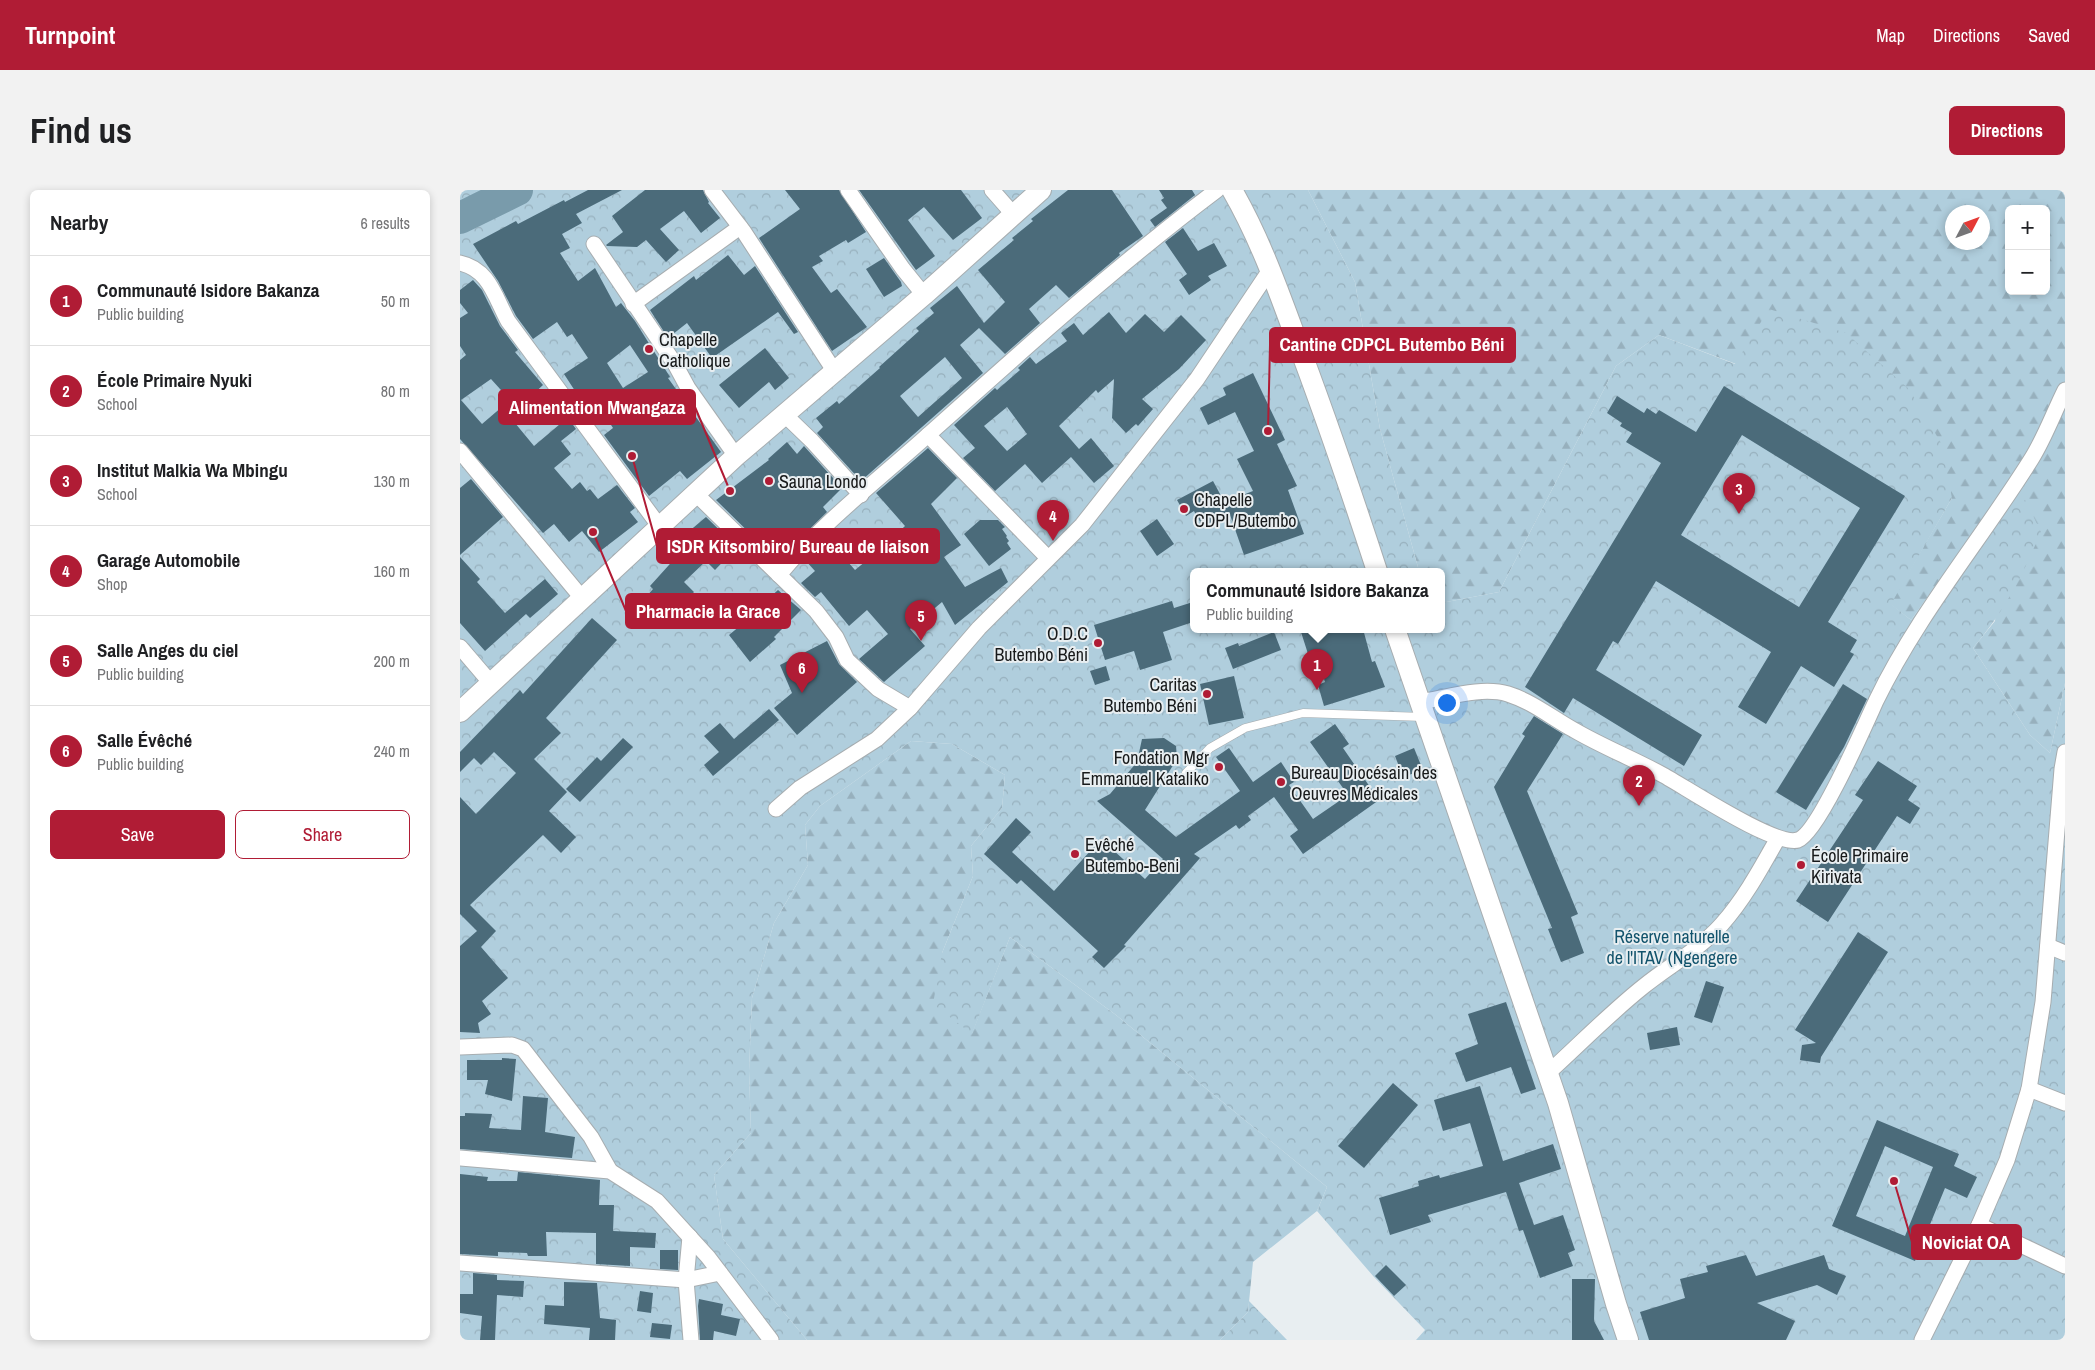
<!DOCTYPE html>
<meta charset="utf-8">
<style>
body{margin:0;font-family:"Archivo Narrow",sans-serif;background:#f2f2f2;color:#202124}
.controls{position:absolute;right:15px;top:15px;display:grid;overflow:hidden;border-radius:8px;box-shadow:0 2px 8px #0003}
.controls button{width:45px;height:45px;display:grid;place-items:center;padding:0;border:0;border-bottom:1px solid #e0e0e0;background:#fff;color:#202124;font:25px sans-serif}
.compass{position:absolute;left:1485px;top:15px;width:45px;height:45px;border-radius:50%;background:#fff;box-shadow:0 2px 8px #0003;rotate:49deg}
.you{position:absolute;left:986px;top:512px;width:18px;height:18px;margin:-12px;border:4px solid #fff;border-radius:50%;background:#1a73e8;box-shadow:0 0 0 8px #1a73e833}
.badge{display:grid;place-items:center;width:32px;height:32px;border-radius:50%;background:#b01c35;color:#fff;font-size:16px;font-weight:700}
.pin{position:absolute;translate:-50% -41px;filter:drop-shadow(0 1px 2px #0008)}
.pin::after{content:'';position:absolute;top:26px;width:18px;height:15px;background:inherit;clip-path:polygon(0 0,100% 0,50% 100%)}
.popup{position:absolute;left:730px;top:378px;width:255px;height:65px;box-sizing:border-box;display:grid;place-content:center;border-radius:8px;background:#fff;filter:drop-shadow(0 1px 4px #0005);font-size:16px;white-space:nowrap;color:#757577}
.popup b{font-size:19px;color:#202124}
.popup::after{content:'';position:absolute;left:50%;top:100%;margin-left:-10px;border:10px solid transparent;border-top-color:#fff}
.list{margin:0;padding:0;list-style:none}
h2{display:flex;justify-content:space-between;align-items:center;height:65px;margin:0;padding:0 20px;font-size:21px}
h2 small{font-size:16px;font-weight:400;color:#757577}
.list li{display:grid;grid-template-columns:32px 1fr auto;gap:15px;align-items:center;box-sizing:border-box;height:90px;padding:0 20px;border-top:1px solid #e0e0e0}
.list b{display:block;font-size:19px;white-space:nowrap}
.list p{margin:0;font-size:16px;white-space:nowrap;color:#757577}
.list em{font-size:16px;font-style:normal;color:#757577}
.actions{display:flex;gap:10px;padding:15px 20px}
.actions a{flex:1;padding:11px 0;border:1px solid #b01c35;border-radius:8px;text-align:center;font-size:18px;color:#b01c35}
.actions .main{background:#b01c35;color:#fff}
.map{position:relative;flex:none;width:1605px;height:1150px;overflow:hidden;border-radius:8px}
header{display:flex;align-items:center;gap:30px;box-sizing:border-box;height:70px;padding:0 25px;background:#b01c35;color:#fff}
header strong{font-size:24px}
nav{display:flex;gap:28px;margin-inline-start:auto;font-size:18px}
.intro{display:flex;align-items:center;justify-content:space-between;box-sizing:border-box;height:120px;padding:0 30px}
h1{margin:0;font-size:35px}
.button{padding:12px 22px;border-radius:8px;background:#b01c35;color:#fff;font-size:18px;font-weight:700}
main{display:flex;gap:30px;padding:0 30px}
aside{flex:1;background:#fff;border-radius:8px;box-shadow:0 2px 8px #0003}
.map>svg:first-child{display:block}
.forest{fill:url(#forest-firs);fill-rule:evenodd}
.park{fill:url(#park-crowns)}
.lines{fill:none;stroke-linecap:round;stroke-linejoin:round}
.river{stroke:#799bab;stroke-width:32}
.building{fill:#4b6b7a;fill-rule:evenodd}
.service-casing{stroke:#a7adb0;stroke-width:9}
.minor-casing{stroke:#a7adb0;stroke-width:17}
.tertiary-casing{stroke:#a7adb0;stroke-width:22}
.service{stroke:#fff;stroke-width:8}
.minor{stroke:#fff;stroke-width:15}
.tertiary{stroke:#fff;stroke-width:20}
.poi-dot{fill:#b01c35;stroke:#e8eef1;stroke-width:2}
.labels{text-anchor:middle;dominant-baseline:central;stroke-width:4;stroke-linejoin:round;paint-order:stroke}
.poi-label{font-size:18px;fill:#17191a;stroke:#e8eef1;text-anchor:start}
.park-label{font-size:18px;fill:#12536c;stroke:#e8eef1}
.leader{fill:none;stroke:#b01c35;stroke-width:2}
.callout-dot{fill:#b01c35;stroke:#e8eef1;stroke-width:2}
.callout{fill:#b01c35;stroke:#b01c35;stroke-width:2}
.callout-label{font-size:19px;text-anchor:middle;font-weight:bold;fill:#fff}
</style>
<header>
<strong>Turnpoint</strong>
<nav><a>Map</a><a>Directions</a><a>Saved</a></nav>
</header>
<div class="intro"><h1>Find us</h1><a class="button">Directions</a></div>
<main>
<aside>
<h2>Nearby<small>6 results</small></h2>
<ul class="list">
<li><span class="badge">1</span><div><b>Communauté Isidore Bakanza</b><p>Public building</p></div><em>50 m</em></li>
<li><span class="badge">2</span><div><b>École Primaire Nyuki</b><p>School</p></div><em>80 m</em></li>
<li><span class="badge">3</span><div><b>Institut Malkia Wa Mbingu</b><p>School</p></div><em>130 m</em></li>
<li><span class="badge">4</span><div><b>Garage Automobile</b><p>Shop</p></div><em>160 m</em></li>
<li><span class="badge">5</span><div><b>Salle Anges du ciel</b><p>Public building</p></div><em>200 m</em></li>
<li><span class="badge">6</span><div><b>Salle Évêché</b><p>Public building</p></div><em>240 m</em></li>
</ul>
<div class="actions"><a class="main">Save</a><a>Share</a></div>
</aside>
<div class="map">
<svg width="1605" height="1150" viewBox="0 0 1605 1150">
<defs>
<pattern id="forest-firs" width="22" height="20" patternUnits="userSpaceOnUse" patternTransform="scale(1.25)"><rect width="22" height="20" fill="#b0cedd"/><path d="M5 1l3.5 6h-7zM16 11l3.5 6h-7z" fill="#97b0bd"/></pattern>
<pattern id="park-crowns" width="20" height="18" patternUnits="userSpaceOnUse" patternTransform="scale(1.25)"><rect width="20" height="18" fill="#b0cedd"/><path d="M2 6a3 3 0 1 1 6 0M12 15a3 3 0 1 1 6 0" fill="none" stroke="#97b0bd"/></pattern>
</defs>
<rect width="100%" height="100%" fill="#e8eef1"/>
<g class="forest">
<path d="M848 0H1605V493L1590 563 1570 545 1513 458 1535 431 1546 298 1451 430 1430 414 1492 308 1276 174 1199 145 1156 176 1039 402 981 413V381H959L920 239 895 92ZM1549 19H1586V101H1549ZM1492 22H1522V52H1492Z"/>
<polygon points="451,551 492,554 545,585 542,618 511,656 513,686 482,763 512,843 550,747 656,825 867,997 857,1021 793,1072 788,1122 760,1150 347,1150 263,1049 254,985 291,943 289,881 292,808 314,733 348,675 345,635 360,616"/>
</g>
<g class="park">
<path d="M0 0H848L895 92 920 239 959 381H733V439H981V413L1039 402 1156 176 1199 145 1275 174 1309 119 1386 143 1449 199 1481 253 1492 308 1431 414 1451 430 1546 298 1566 311 1581 342C1561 388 1546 419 1513 458L1570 545 1590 563 1605 493V1150H956L965 1140 914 1087 857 1021 867 997 656 825 550 747 512 844 473 814 482 763 513 686 511 656 542 618 545 585 492 554 451 551 360 616 345 635 348 675 314 733 292 808 289 881 291 943 254 985 263 1049 347 1150H0Z"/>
<polygon points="789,1111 827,1150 760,1150 788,1122"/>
</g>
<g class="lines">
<polyline class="river" points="0,28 57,0"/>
</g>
<g class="building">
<path d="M128 0H162L116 24 122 33 102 44 110 58 100 63 118 91 135 78 156 117 161 113 175 131 210 187 208 188 261 262 227 289 220 281 189 306 144 245 153 238 136 212 130 216 134 222 130 226 115 206 117 204 104 184 128 168 112 144 107 147 97 132 73 149 56 126 38 91 13 54 56 31 58 34 104 10 105 12ZM170 155 188 182 163 198 147 173Z"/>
<polygon points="185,0 243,0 249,12 248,13 260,28 241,43 224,21 200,39 219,60 206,72 186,50 177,57 147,56 146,55 163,42 152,26"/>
<polygon points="325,0 379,0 406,42 388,53 386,50 359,66 363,71 352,77 371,103 377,99 407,137 372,161 299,48 340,19"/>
<polygon points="399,0 501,0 522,28 493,50 464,17 448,30 475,66 456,80"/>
<path d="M608 0H652L683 46 659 63 660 65 609 108 596 95 569 119 580 133 545 164 519 138 500 155 523 183 401 291 357 243 363 237 356 228 377 211 379 214 420 178 419 177 459 141 456 138 474 123 470 118 497 96 524 133 545 112 518 80 554 50 552 48 573 31 571 29ZM485 167 502 188 458 227 440 206Z"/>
<polygon points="699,0 732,0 735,5 695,37 690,30 707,18 701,10 704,8"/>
<polygon points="723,38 738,61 754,53 767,76 748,86 751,90 729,105 719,90 727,84 705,52"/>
<polygon points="268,65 284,85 295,76 338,142 334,144 318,122 252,168 227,133 208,148 190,120 234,86 236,90"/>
<polygon points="424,68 441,92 442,96 424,107 406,79"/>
<path d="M13 90 22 100 40 136 58 160 55 162 83 195 68 209 74 216 55 233 74 256 100 234 92 225 101 218 116 239 101 251 111 264 94 278 112 299 120 292 127 301 130 299 138 309 157 295 175 318 170 322 178 332 139 362 122 341 109 352 94 334 83 343 0 249V170L6 165 0 156V128L8 123 0 113V100ZM31 189 50 210 22 234 1 210Z"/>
<path d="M649 122 666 143 685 124 704 142 721 125 746 150 719 179 682 209 693 219 678 236 676 234 666 243 652 228 654 189 638 203 636 200 599 236 619 259 631 248 654 276 634 293 611 267 582 293 565 274 535 301 503 268 515 258 494 235 535 198 537 200 560 180 558 178 570 167 576 174 607 151 601 143 614 133 623 145ZM547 217 567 244 547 261 524 236Z"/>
<polygon points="305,158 329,188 315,200 309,192 279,218 259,195"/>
<polygon points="793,183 825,250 817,254 837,296 828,300 844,344 784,365 769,322 743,337 734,321 726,326 717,310 753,291 766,315 765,312 793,301 777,269 794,261 775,222 748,235 740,218 766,205 763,198"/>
<path d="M1264 196 1445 306 1368 432 1397 450 1390 462 1394 464 1374 497 1341 476 1306 534 1278 517 1311 462 1196 391 1158 454 1153 451 1136 480 1242 545 1224 576 1113 508 1104 523 1065 497 1201 273 1166 252 1172 243 1160 236 1162 233 1147 223 1157 206 1184 223 1187 218 1196 224 1199 220 1236 242ZM1282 245 1400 318 1339 417 1221 345Z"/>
<polygon points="327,252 337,264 344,256 382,298 363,317 367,322 318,371 256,310 309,270 308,269"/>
<polygon points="468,258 497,288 471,314 501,355 484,367 505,397 541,378 548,392 495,435 482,412 450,439 465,456 424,492 399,469 428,444 407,420 389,436 361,402 355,407 341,393 355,381 345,370 367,348 395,380 422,358 445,336 416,303"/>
<polygon points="11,289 43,327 0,365 0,298"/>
<polygon points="246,327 277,357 255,380 246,371 224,392 234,402 209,429 186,407 193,399 190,396 227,355 221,348"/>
<polygon points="697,329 714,354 697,366 680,341"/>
<polygon points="520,330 538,330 545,337 542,339 547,346 546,347 549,351 547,353 551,359 529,376 504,344"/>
<polygon points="0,367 20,389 17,392 45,423 85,389 98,404 70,428 66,424 25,461 0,433"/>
<polygon points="318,400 341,420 314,447 316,449 290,472 269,445 298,421 296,420"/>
<polygon points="712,411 714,418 733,412 733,432 703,442 712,470 680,480 674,461 645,470 634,435"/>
<polygon points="132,428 157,450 86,528 101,543 74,569 107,602 89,621 116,647 101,663 83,645 10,715 36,741 21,757 48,788 22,811 31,824 18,833 20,843 0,842 0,756 17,741 0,724 0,607 16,624 56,583 34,562 21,575 14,568 0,582 0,562 60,500 63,504"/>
<polygon points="852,439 903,439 912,472 915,471 925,497 864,516 858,495 865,492 857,464 849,467 841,442"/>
<polygon points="814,442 821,460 773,479 765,458 778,453 779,456"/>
<polygon points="367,451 379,474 397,492 337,545 314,518 332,503 320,475"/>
<polygon points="646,476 650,490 635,495 630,481"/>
<polygon points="774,486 784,528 749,535 740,494"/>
<polygon points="1383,494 1407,509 1384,557 1346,620 1316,602"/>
<polygon points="309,519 319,530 253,586 244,575 259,562 244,546 260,533 274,549"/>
<polygon points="1074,526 1103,544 1067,601 1118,724 1111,727 1124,763 1101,772 1088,739 1092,738 1034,597 1065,546 1062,544"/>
<polygon points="875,534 889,554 883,558 919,610 843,664 830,646 838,640 814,607 788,626 791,630 779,639 776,635 734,664 740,668 664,755 666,756 644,778 632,767 638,761 561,690 557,694 524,664 556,628 571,642 552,662 594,701 641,649 685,689 703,669 637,611 650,604 677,572 682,549 704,548 716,556 717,569 685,620 716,647 780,601 756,567 769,558 793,592 821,572 834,592 829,595 853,629 888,605 850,552"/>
<polygon points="163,548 173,557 120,612 106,599 137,567 141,571"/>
<polygon points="954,558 963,580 943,587 935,566"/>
<polygon points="1418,571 1457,596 1448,610 1460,618 1450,634 1437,626 1368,732 1336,711 1403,610 1395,605"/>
<polygon points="1398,742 1428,762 1361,867 1360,873 1340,870 1342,855 1356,853 1335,840"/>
<polygon points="1246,791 1264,797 1252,833 1234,827"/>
<polygon points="1046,812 1076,899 1061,904 1051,877 1006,892 995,863 1018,854 1008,824"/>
<polygon points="1217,837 1220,855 1190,860 1187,843"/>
<polygon points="42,868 56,869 52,911 25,904 28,890 7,890 7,870 42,870"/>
<polygon points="933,893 958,915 904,978 878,956"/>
<polygon points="1020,896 1043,971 1093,954 1101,979 1059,993 1074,1035 1103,1025 1115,1060 1108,1063 1113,1076 1080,1088 1063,1040 1059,1041 1046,1002 968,1025 971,1032 930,1045 919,1008 959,996 958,991 979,985 980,988 1023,976 1010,933 983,941 974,910"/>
<polygon points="63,906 88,908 85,942 115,947 112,968 0,959 0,926 5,926 5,923 32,924 29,938 61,940"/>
<path d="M1417 930 1499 964 1494 976 1517 987 1507 1008 1485 998 1455 1071 1372 1036ZM1425 956 1473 977 1445 1046 1396 1026Z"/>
<polygon points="58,982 140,990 139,1015 154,1015 153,1041 196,1043 195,1058 170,1057 170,1076 136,1074 136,1043 86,1042 87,1066 68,1066 67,1063 38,1062 38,1066 0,1064 0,984 28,987 27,991 57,991"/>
<polygon points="200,1060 218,1060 218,1080 200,1079"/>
<polygon points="1286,1065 1296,1086 1364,1065 1369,1079 1386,1086 1377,1105 1357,1095 1297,1113 1335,1131 1326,1150 1189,1150 1180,1122 1225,1108 1220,1089 1248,1082 1246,1076"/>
<polygon points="926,1075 946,1095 934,1106 915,1086"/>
<polygon points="13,1083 37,1085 37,1090 64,1091 63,1107 37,1105 35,1150 20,1150 22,1126 0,1123 0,1104 13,1104"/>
<polygon points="1112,1089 1135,1089 1134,1131 1144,1150 1112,1150"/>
<polygon points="104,1092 137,1093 140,1128 156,1130 155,1150 129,1150 130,1138 84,1134 85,1115 104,1116"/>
<polygon points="180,1101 193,1103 191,1123 177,1121"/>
<polygon points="239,1109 263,1114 261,1125 280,1129 276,1146 254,1141 253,1150 240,1150 238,1116"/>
<polygon points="192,1133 212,1135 210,1149 190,1147"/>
</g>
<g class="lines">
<g class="service-casing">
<polyline id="service" points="726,583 750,558 785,538 843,523 964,527"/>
</g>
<g class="minor-casing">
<g id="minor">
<polyline points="252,0 284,42 375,182"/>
<polyline points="388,0 443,79 464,105"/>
<polyline points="532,0 553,24"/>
<polyline points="134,54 215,174 228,198 276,266"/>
<path d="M0 73C29 79 35 107 48 131L200 337"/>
<polyline points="173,114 280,37"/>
<polyline points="325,225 352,251 401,305"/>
<polyline points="468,245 588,368"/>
<polyline points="0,261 122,408"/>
<polyline points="236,304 356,421 376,447 387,470 418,499 450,518"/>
<path d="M319 385C362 333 418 290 468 245 562 161 656 76 757 0"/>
<polyline points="0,457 30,492"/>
<path d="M959 512C986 508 1021 496 1048 504 1073 512 1092 528 1114 540 1143 557 1174 569 1203 585 1227 598 1315 657 1338 650 1358 643 1405 535 1416 511 1458 424 1521 350 1572 268 1585 247 1594 222 1605 200"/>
<polyline points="316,619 340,598 417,549 450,518 519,438 622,335 737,189 810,80"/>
<polyline points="1588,756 1605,763"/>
<polyline points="0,857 52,855 63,859 131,947 150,981"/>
<path d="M1088 883C1120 854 1150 823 1184 796 1210 775 1240 759 1262 734 1285 708 1301 678 1318 648"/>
<polyline points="1569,899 1605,913"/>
<polyline points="0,968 150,981 197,1011 248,1067 311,1150"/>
<polyline points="1519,1035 1605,1076"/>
<polyline points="230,1047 226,1090 231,1150"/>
<polyline points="0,1073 226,1090 260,1083"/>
<polyline points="1462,1150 1519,1035 1547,970 1569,899 1583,812 1602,579 1605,562"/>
</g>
</g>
<g class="tertiary-casing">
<g id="tertiary">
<path d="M772 0C798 45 816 94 834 143 864 222 891 301 917 381"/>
<polyline points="935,439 1098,913 1156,1114 1168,1150"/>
<polyline points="0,522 276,266 464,105 581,0"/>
</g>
</g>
<use href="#service" class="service"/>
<use href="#minor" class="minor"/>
<use href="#tertiary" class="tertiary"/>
</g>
<g class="poi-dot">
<circle cx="189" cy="159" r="5"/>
<circle cx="309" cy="291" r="5"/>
<circle cx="724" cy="319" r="5"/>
<circle cx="638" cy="453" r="5"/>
<circle cx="747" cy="504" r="5"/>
<circle cx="759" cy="577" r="5"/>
<circle cx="821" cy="592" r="5"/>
<circle cx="615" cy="664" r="5"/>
<circle cx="1341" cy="675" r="5"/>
</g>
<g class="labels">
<g class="poi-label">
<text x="199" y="149">Chapelle<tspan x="199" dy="21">Catholique</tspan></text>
<text x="319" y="291">Sauna Londo</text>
<text x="734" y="309">Chapelle<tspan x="734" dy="21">CDPL/Butembo</tspan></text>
<text x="628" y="443" text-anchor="end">O.D.C<tspan x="628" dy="21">Butembo Béni</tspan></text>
<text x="737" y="494" text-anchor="end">Caritas<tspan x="737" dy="21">Butembo Béni</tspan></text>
<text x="749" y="567" text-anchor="end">Fondation Mgr<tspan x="749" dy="21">Emmanuel Kataliko</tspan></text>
<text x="831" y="582">Bureau Diocésain des<tspan x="831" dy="21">Oeuvres Médicales</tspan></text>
<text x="625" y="654">Evêché<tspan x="625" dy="21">Butembo-Beni</tspan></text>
<text x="1351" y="665">École Primaire<tspan x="1351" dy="21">Kirivata</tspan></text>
</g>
<g class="park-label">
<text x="1212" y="746">Réserve naturelle<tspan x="1212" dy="21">de l'ITAV (Ngengere</tspan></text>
</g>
</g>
<path class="leader" d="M808 241L810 155M270 301L235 217M172 266L197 356M133 342L166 421M1434 991L1452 1052"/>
<g class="callout-dot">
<circle cx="808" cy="241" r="5"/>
<circle cx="270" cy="301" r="5"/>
<circle cx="172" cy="266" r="5"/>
<circle cx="133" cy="342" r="5"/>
<circle cx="1434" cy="991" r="5"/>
</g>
<g class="callout">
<rect x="810" y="138" width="245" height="34" rx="5"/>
<rect x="39" y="200" width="196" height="34" rx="5"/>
<rect x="197" y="339" width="282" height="34" rx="5"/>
<rect x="166" y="404" width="164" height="34" rx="5"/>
<rect x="1452" y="1035" width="109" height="34" rx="5"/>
</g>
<g class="callout-label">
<text x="932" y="161">Cantine CDPCL Butembo Béni</text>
<text x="137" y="224">Alimentation Mwangaza</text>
<text x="338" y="363">ISDR Kitsombiro/ Bureau de liaison</text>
<text x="248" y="428">Pharmacie la Grace</text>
<text x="1506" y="1059">Noviciat OA</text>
</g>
</svg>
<div class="controls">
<button>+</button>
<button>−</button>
</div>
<svg class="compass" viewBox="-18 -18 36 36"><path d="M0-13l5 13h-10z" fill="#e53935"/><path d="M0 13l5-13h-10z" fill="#757577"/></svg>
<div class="you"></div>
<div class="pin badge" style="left:857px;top:500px">1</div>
<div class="popup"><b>Communauté Isidore Bakanza</b>Public building</div>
<div class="pin badge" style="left:1179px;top:616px">2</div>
<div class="pin badge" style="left:1279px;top:324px">3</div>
<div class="pin badge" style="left:593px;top:351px">4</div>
<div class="pin badge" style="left:461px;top:451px">5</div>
<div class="pin badge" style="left:342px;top:503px">6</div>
</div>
</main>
